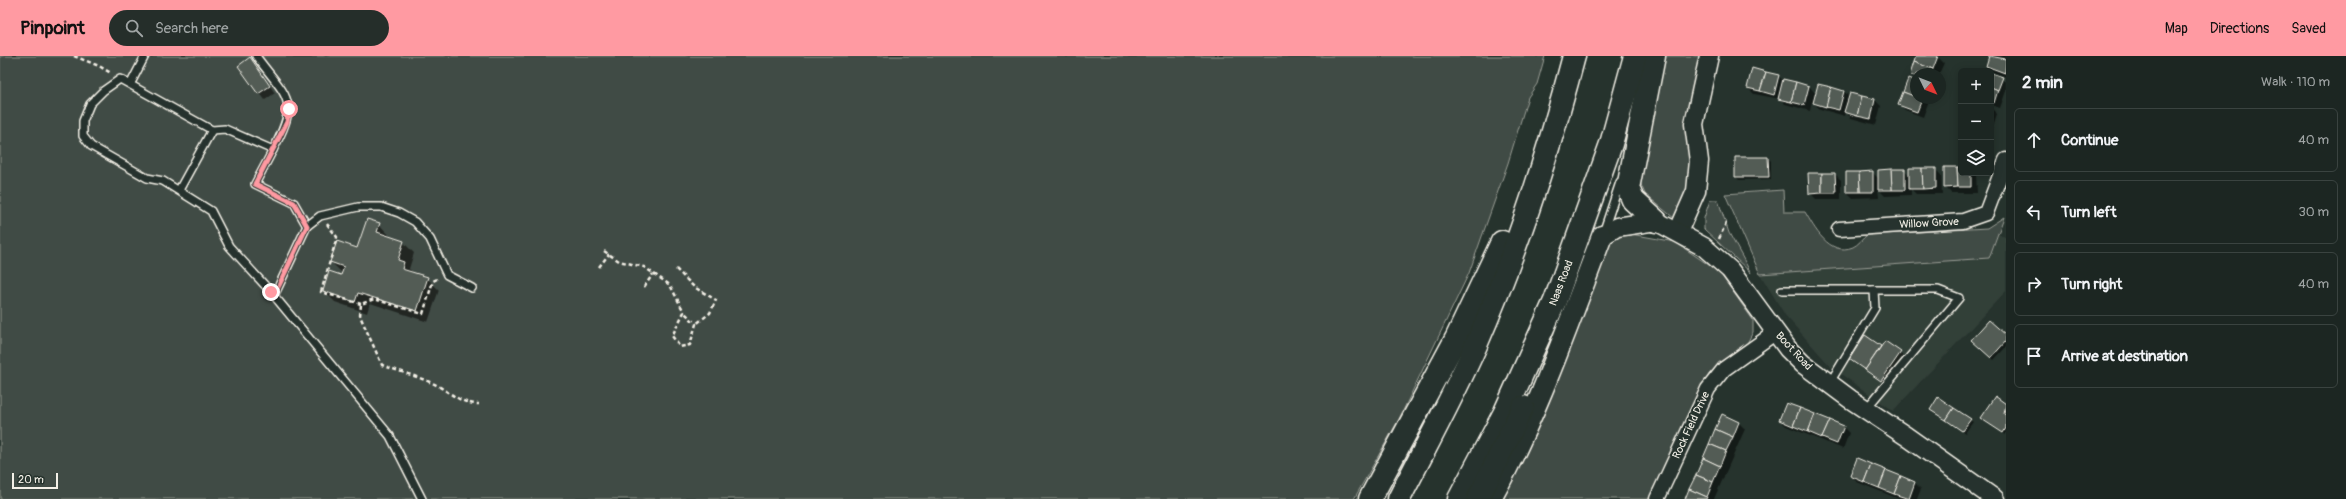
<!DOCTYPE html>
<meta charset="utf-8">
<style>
body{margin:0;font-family:Pangolin,sans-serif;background:#252e2a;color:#f1f3f6}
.controls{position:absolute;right:12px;top:12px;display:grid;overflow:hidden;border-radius:6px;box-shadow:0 2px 10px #0003}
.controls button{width:36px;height:36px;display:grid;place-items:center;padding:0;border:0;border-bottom:1px solid #3a4340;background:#1c2622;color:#f1f3f6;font:20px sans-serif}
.compass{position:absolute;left:1910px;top:12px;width:36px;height:36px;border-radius:50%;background:#1c2622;box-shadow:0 2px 10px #0003;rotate:133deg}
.scale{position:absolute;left:12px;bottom:10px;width:46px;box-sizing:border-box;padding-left:4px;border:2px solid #f4f1e8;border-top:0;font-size:11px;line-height:14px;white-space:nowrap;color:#f4f1e8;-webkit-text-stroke:3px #26332d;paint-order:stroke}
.stop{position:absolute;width:12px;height:12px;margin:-9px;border:3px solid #ff9aa2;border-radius:50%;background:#fff}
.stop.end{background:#ff9aa2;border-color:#fff;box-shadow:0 1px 4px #0008}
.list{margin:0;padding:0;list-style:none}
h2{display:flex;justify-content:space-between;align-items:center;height:52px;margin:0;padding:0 16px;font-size:17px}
h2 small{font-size:13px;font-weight:400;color:#a0a5a5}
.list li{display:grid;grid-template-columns:26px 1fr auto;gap:12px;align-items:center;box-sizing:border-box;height:64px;margin:0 8px 8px;padding:0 8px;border:1px solid #3a4340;border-radius:6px}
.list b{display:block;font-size:15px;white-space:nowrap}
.list em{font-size:13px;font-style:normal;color:#a0a5a5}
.icon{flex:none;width:22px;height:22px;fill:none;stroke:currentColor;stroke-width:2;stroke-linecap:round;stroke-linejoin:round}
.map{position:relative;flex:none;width:2006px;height:443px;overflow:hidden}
header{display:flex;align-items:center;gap:24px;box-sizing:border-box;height:56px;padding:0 20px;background:#ff9aa2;color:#111}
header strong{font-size:19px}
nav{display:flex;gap:22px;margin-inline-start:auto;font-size:14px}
.search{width:280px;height:36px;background:#252e2a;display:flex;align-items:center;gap:10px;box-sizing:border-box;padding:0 14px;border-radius:22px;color:#a0a5a5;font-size:15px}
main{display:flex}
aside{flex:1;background:#1c2622}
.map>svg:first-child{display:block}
.built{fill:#333f39}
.green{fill:#414b45;stroke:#9a9e96}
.shadow{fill:#0007}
.building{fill:#525c55;stroke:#f4f1e8}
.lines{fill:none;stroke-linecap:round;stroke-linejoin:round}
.service-casing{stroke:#f4f1e8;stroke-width:10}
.minor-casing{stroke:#f4f1e8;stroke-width:17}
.tertiary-casing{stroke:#f4f1e8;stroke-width:21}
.secondary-casing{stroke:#f4f1e8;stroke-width:23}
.trunk-casing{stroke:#f4f1e8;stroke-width:25}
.path{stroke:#f4f1e8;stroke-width:2.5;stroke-dasharray:4 3;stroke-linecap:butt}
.service{stroke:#26332d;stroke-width:7}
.minor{stroke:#26332d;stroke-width:14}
.tertiary{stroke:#26332d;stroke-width:18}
.secondary{stroke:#26332d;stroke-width:20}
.trunk{stroke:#26332d;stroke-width:22}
.route{stroke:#ff9aa2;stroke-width:5}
.labels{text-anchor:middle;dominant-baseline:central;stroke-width:3.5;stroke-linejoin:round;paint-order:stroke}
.street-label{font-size:11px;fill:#f4f1e8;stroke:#26332d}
</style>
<header>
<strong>Pinpoint</strong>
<div class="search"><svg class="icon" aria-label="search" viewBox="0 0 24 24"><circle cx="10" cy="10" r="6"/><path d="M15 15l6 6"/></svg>Search here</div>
<nav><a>Map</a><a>Directions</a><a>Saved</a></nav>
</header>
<main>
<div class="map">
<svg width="2006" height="443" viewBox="0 0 2006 443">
<rect width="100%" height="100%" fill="#26332d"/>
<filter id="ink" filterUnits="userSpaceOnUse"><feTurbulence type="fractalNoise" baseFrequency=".025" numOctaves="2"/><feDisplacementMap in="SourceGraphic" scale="8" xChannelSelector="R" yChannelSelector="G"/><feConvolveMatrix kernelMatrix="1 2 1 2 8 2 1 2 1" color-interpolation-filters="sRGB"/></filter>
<g filter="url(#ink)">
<polygon class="built" points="1998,178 2006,181 2006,235 1893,355 1831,311 1785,259 1760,218 1989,202"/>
<g class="green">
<polygon points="0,0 1545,0 1537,28 1528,41 1508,107 1469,217 1399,363 1354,443 0,443"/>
<polygon points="1661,0 1703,0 1691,103 1690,140 1681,168 1645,138 1636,117"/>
<path d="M1783 134 1784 156H1805C1814 171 1829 201 1853 191 1858 189 1863 182 1867 179L1987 172 2004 161 1989 202 1760 218 1725 138Z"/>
<polygon points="1710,144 1718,144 1729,177 1751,217 1704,173 1704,162"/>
<polygon points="1625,177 1675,186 1719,216 1753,264 1753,276 1745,291 1709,318 1649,443 1494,443 1602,190"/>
</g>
<g class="shadow">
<polygon points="1918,0 1938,1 1944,7 1939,18 1916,18 1916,24 1911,18"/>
<polygon points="1990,0 2006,0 2006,21 1993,16 1987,10"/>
<polygon points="250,3 275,37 265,44 240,10"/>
<polygon points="1991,18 2006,26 2006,35 2000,52 1991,49"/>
<polygon points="1778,20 1784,25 1809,30 1816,38 1844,35 1849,41 1850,38 1875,44 1881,50 1876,69 1851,62 1846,56 1845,60 1820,53 1812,46 1810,55 1785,48 1780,43 1754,38 1748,32"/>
<polygon points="1916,27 1916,42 1930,42 1923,61 1905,54 1899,48"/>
<polygon points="1991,52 1997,58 1991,76"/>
<polygon points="1736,102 1768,102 1771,105 1771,123 1739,124 1736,121"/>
<polygon points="1961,112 1961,117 1976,118 1977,137 1951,137 1945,131"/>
<polygon points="1935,113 1941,119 1942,138 1916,138 1911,133 1911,139 1885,140 1878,133 1879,141 1853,142 1847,136 1872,116 1879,123 1904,114 1910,119"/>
<polygon points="1835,118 1841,124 1841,143 1816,143 1810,137"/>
<polygon points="379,168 390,180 390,182 403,186 414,197 409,213 415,218 427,222 439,234 428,266 370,247 367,257 335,246 324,235 343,218 331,206 358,193"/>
<polygon points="1865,280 1882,291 1885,286 1903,300 1884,327 1853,305"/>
<polygon points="2006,281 2006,291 1994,304 1972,284"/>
<polygon points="1995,342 2006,349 2006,379 1982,362"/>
<polygon points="1934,356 1970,364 1973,366 1965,377"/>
<polygon points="1722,360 1739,367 1745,373 1714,443 1686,443"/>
<polygon points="1780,364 1843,371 1849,377 1843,393 1786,370"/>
<polygon points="1858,404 1915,427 1921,433 1917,443 1899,443 1857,426 1851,420"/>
</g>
<g class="building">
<polygon points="1916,0 1938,0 1933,13 1914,6"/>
<polygon points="1989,0 2006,3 2005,17 1986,10"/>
<polygon points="250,1 270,30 258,38 238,10"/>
<polygon points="1914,6 1933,13 1931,18 1916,18 1916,21 1910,19"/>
<polygon points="1752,12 1766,16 1760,35 1747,32"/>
<polygon points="1766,16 1779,19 1774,39 1760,35"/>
<polygon points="1991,17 2003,21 1998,34 1991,31"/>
<polygon points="1783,23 1796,26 1791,46 1778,43"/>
<polygon points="1908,23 1916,26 1916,41 1903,36"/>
<polygon points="1796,26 1809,30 1804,49 1791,46"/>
<polygon points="1818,28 1831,31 1826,51 1813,47"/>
<polygon points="1831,31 1844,35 1839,54 1826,51"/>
<polygon points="1991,31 1998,34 1994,47 1991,46"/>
<polygon points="1903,36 1922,43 1917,56 1898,49"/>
<polygon points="1850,37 1862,40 1857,60 1844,56"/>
<polygon points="1862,40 1875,43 1871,63 1857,60"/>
<polygon points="1735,101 1768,101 1769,121 1735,121"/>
<polygon points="1944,111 1957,111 1958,131 1944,132"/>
<polygon points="1957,111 1961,111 1961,117 1971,117 1971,131 1958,131"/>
<polygon points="1909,112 1922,112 1923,133 1909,133"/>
<polygon points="1922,112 1936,112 1936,132 1923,133"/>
<polygon points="1891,113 1905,113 1905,134 1892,134"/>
<polygon points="1891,113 1892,134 1878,134 1878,114"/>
<polygon points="1873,115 1873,136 1860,136 1859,116"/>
<polygon points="1846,116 1859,116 1860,136 1846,136"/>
<polygon points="1808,117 1822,117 1822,137 1809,138"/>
<polygon points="1822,117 1835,117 1836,137 1822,137"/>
<polygon points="367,163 380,167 377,176 404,185 398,204 404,206 402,213 428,221 417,255 358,237 355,246 323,235 329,215 341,219 344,211 330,206 337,185 357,192"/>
<polygon points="1989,264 2006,279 2006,285 1991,302 1971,284"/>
<polygon points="1865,279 1881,290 1865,314 1849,303"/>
<polygon points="1885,285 1901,296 1881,325 1865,314"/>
<polygon points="1995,340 2006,348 2004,358 2006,360 2006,372 2003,377 1980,362"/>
<polygon points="1938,341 1954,352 1946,364 1930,354"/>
<polygon points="1786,347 1800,352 1793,370 1779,364"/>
<polygon points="1800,352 1815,358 1808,376 1793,370"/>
<polygon points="1954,352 1971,363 1962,375 1946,364"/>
<polygon points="1722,358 1739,366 1733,381 1715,373"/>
<polygon points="1815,358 1830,364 1822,382 1808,376"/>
<polygon points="1830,364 1844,370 1837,388 1822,382"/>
<polygon points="1715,373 1733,381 1726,395 1709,388"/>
<polygon points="1709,388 1726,395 1720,410 1703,402"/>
<polygon points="1703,402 1720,410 1713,426 1696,419"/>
<polygon points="1857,402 1871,408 1864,426 1850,420"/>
<polygon points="1871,408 1886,414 1879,432 1864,426"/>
<polygon points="1886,414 1901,420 1894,438 1879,432"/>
<polygon points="1696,419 1713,426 1707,441 1689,433"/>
<polygon points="1901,420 1915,426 1909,443 1894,438"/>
<polygon points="1689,433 1707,441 1706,443 1685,443"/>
</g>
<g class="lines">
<g class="service-casing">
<g id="service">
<path d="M256 0C288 43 300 43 273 94"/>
<polyline points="131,27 145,0"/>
<polyline points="179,134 212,74"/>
<polyline points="307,170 294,147 255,128 273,94 225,73 212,74 120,23 103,35 90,48 83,65 83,80 91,90 147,122 163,125 211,155 229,190 271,236 390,380 422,443"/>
<polyline points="1604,174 1620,126"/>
<polyline points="1782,234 1938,234 1959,242 1866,353"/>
<polyline points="274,240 307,170 320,160 358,151 381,151 399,157 415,166 430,183 447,219 472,232"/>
<polyline points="1829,328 1875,252 1874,234"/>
</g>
</g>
<g class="minor-casing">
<g id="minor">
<polyline points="1839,173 1963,165 1986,157 2006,104"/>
<polyline points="1657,443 1708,333 1724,313 1776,276"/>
</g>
</g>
<g class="tertiary-casing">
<g id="tertiary">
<polyline points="1678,176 1696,135 1699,105 1694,68 1709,0"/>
<polyline points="1602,180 1617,171 1656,165 1704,191 1730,214 1788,293 1803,308 1850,343 1906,380 1995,443"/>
</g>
</g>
<g class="secondary-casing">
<path id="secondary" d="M1491 443C1537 359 1568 269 1602 180"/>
</g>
<g class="trunk-casing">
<g id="trunk">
<polyline points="1654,0 1628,132 1633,144 1656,165"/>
<polyline points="1370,443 1456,283 1502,186"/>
<path d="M1399 443C1425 392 1453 341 1476 289 1517 195 1548 99 1574 0"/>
<polyline points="1459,443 1505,356 1555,245 1611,88 1635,0"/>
<polyline points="1478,443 1523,351"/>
</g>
</g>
<g class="path">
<polyline points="74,0 99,10 111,17"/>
<polyline points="327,168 337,181 321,236 361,248"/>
<polyline points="1719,183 1726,167"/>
<polyline points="604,195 619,205 644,211 670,229 684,256 672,280 680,291 690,289 696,268 684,256"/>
<polyline points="599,211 609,198"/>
<polyline points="676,213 694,231 716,244 710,257 696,268"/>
<path d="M437 223 433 225 423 258 374 243 361 248 360 260 382 309C400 316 421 321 438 330 452 338 462 348 479 348"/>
<polyline points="644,231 653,218"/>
</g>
<use href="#service" class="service"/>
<use href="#minor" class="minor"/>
<use href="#tertiary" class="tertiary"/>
<use href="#secondary" class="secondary"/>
<use href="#trunk" class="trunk"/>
</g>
</g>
<g class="lines" filter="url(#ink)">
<polyline class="route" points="271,236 274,240 307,170 294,147 255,128 287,66 289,53"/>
</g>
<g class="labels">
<g class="street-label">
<text transform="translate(1929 167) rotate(-3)">Willow Grove</text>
<text transform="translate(1561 227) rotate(-69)">Naas Road</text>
<text transform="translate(1794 295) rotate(47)">Boot Road</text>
<text transform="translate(1691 369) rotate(-65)">Rock Field Drive</text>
</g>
</g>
</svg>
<div class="controls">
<button>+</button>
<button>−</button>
<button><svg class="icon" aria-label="layers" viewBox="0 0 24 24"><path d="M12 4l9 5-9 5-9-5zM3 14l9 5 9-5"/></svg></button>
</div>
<svg class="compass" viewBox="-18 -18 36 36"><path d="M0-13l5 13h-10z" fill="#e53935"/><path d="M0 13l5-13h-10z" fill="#a0a5a5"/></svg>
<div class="scale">20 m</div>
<div class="stop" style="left:289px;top:53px"></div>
<div class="stop end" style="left:271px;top:236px"></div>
</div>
<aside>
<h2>2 min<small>Walk · 110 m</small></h2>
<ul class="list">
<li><svg class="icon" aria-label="ahead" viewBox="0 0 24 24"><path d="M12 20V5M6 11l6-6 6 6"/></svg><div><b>Continue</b></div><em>40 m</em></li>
<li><svg class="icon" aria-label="left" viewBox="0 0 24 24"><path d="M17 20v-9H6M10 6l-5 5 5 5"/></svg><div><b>Turn left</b></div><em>30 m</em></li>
<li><svg class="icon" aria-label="right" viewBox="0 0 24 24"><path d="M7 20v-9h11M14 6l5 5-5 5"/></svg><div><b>Turn right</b></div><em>40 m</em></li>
<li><svg class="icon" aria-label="arrive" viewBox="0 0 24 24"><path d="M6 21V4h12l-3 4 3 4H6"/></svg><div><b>Arrive at destination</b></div></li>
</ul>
</aside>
</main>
